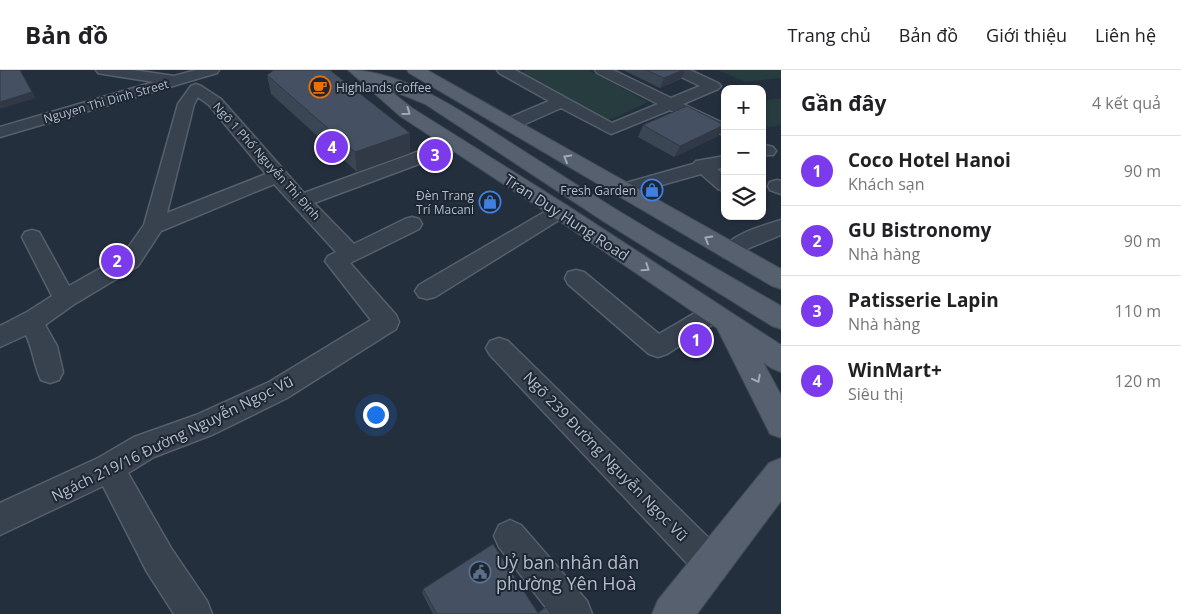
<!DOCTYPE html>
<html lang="vi">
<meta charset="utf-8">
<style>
body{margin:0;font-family:"Open Sans",sans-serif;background:#f2f2f2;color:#202124}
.controls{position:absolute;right:15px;top:15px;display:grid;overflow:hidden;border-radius:10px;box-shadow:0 1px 4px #0004}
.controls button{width:45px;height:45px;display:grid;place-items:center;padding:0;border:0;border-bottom:1px solid #e0e0e0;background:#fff;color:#202124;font:25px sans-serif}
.you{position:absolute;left:375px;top:344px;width:18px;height:18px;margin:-12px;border:4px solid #fff;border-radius:50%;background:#1a73e8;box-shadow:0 0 0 8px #1a73e833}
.badge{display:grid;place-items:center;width:32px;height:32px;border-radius:50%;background:#7c3aed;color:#fff;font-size:16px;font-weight:700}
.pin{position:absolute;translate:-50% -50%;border:2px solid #fff;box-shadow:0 1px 5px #0006}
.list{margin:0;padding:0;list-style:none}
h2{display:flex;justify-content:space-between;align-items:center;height:65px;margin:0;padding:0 20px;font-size:21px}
h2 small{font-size:16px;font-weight:400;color:#757577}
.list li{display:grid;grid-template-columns:32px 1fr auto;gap:15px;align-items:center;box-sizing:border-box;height:70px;padding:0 20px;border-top:1px solid #e0e0e0}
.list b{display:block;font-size:19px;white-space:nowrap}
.list p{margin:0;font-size:16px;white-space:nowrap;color:#757577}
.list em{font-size:16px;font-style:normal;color:#757577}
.icon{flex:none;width:28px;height:28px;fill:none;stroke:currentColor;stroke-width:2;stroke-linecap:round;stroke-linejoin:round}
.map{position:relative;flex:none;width:781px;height:544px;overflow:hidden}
header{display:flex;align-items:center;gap:30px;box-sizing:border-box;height:70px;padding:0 25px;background:#fff;border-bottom:1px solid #e0e0e0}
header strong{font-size:24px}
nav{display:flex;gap:28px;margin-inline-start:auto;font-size:18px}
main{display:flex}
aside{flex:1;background:#fff}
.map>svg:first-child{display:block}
.green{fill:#263c3f}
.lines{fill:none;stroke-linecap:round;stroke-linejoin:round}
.minor-casing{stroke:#565f6c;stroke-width:3}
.major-casing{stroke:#414a57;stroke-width:2}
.minor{fill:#38414e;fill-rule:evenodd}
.major{fill:#56606e;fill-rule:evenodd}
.wall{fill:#3b4654}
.shaded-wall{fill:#303945}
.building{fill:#455162;stroke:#303945}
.oneway{stroke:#a1aab7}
.labels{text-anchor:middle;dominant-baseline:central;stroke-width:4;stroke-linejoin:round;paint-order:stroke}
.far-poi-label{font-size:12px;fill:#b4bcc9;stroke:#1d2633;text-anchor:end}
.far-street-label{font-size:12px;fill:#b4bcc9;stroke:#1d2633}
.street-label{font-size:15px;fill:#b4bcc9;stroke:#1d2633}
.near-poi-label{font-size:18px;fill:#b4bcc9;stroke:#1d2633;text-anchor:start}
</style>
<header>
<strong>Bản đồ</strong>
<nav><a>Trang chủ</a><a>Bản đồ</a><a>Giới thiệu</a><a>Liên hệ</a></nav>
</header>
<main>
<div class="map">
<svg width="781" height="544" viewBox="0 0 781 544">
<rect width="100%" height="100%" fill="#242f3e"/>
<g class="green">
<polygon points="526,0 588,0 648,32 615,48 606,50 524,4 523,2"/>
<polygon points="718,0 781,0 781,8 745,12"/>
<polygon points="781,28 781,55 762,58 762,31"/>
</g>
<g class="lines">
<g class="minor-casing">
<g id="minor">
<polygon points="96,0 133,0 174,6 196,0 219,0 217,3 0,67 0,57 154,12 103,4 98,3"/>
<polygon points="497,0 515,0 612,53 658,34 597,3 595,0 613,0 671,28 700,16 673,3 671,0 690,0 718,13 721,16 718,19 683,34 725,54 725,66 670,40 611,64 561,38 516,58 504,58 502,54 504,50 549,31 499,3"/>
<path d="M196 14 201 16 221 29 304 123 450 70 456 69 462 70 465 74 462 78 314 133 354 174 405 149 412 147 419 149 422 154 419 159 350 193 396 245 399 252 396 259 287 328 214 364 154 387 128 403 171 478 207 531 212 544H174L147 502 103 416 0 465V433L98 388 134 367 196 345 269 312 371 250 325 191 328 186 336 182 274 114 161 161 138 196 73 235 45 255 57 276 63 302 59 310 50 313 41 310C34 295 33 280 26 265L0 277V256L27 242 52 226 22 167 25 162 32 160 39 162 69 216 122 186 144 155 178 34 191 16ZM198 27 209 35 266 104 167 143 194 34Z"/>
<polygon points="762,74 773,77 776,81 773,85 762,85"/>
<polygon points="725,86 725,97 717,99 725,105 725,121 718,119 701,104 622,126 615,124 612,120 615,116 693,94 696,91"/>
<polygon points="777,110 781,111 781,124 770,120 768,116 770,112"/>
<polygon points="560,135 567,137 570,141 567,145 435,227 427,229 419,227 415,221 419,215 553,137"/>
<path d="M781 150V165L749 178 739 187 731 189 723 187 720 182C731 164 762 156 781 150Z"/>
<polygon points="576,200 584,202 659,264 705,237 713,234 721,237 725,243 721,249 667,284 658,287 649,284 568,214 565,208 568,202"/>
<polygon points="499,268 508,271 724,483 729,495 724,507 712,512 700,507 490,285 486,278 490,271"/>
<polygon points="510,450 521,455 587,531 592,544 551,544 499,477 494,466 499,455"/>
</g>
</g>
<g class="major-casing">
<g id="major">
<path d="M348 0C403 0 461 41 508 71 544 94 580 117 617 140 671 173 726 204 781 236V259L772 256 603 151 425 34 388 19 412 38 568 136 781 275V302L771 298 763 292 781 325V368L770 364 717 258 552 146 400 46Z"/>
<polygon points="407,0 427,0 781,199 781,219 772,216 409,3"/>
<polygon points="781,388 781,431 697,544 652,544 658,530 769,393"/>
</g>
</g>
<use href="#minor" class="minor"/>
<use href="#major" class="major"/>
</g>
<g class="wall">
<polygon points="623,0 685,0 681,9 660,18"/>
<polygon points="267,5 410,83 357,102 271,24"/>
<polygon points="643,55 724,55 718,66 674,87 638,67"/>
<polygon points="423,519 538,543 551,544 433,544 422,523"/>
</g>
<g class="shaded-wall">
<polygon points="683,0 685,0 681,9 660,18 664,8"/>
<polygon points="32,22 36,28 0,39 0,32"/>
<polygon points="724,55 718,66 674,87 680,76"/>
<polygon points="410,63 410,83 357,102 355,82"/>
</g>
<g class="building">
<polygon points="0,0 20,0 32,22 0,32"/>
<polygon points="274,0 330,0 410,63 355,82 267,5"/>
<polygon points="646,0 683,0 664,8"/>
<polygon points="687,36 724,55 680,76 643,55"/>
<polygon points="493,474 538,543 546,537 551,544 437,544 423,519"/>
</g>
<defs><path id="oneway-chevron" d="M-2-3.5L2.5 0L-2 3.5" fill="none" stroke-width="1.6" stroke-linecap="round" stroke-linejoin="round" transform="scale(1.25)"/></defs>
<g class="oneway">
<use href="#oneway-chevron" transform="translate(407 42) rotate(36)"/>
<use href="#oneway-chevron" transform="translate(567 88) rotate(-150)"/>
<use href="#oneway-chevron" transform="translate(708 169) rotate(-150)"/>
<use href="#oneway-chevron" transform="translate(646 198) rotate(34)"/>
<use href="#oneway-chevron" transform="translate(757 309) rotate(62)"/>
</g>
<defs>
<g id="cafe-ring" transform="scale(1.125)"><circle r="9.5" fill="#1d2633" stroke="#e8710a" stroke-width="1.5"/><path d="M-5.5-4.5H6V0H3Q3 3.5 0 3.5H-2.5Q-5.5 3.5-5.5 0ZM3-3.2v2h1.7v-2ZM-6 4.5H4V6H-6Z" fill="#e8710a"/></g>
<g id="shop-ring" transform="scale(1.125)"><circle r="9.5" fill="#1d2633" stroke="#3f7fe0" stroke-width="1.5"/><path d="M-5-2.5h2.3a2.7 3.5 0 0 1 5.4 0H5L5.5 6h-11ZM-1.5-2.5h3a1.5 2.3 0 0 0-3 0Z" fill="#3f7fe0"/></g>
<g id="civic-ring" transform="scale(1.125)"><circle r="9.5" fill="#1d2633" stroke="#5c6f8a" stroke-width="1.5"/><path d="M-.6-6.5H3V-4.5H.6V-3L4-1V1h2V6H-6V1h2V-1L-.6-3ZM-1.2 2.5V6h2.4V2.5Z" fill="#5c6f8a"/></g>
</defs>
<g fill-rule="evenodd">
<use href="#cafe-ring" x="320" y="17"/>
<use href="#shop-ring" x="652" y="120"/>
<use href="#shop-ring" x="490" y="132"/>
<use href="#civic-ring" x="480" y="502"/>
</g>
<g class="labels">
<g class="far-poi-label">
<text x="336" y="17" text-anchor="start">Highlands Coffee</text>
<text x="636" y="120">Fresh Garden</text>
<text x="474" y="125">Đèn Trang<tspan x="474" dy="14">Trí Macani</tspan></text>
</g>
<g class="far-street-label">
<text transform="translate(106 31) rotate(-16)">Nguyen Thi Dinh Street</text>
<text transform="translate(267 91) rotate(48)">Ngõ 1 Phố Nguyễn Thị Định</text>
</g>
<g class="street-label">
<text transform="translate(567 147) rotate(33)">Tran Duy Hung Road</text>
<text transform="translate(172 368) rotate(-26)">Ngách 219/16 Đường Nguyễn Ngọc Vũ</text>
<text transform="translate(606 386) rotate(46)">Ngõ 239 Đường Nguyễn Ngọc Vũ</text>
</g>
<g class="near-poi-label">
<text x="496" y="492">Uỷ ban nhân dân<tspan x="496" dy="21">phường Yên Hoà</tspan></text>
</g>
</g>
</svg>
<div class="controls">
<button>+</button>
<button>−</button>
<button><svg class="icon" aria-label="layers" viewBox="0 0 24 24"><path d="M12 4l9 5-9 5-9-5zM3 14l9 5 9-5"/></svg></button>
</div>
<div class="you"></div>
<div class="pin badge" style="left:696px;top:270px">1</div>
<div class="pin badge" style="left:117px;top:191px">2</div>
<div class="pin badge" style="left:435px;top:85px">3</div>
<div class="pin badge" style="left:332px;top:77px">4</div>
</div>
<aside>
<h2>Gần đây<small>4 kết quả</small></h2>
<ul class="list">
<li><span class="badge">1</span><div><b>Coco Hotel Hanoi</b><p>Khách sạn</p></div><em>90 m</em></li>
<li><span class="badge">2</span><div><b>GU Bistronomy</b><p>Nhà hàng</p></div><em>90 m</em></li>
<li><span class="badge">3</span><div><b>Patisserie Lapin</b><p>Nhà hàng</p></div><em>110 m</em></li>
<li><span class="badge">4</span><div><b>WinMart+</b><p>Siêu thị</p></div><em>120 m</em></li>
</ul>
</aside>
</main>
